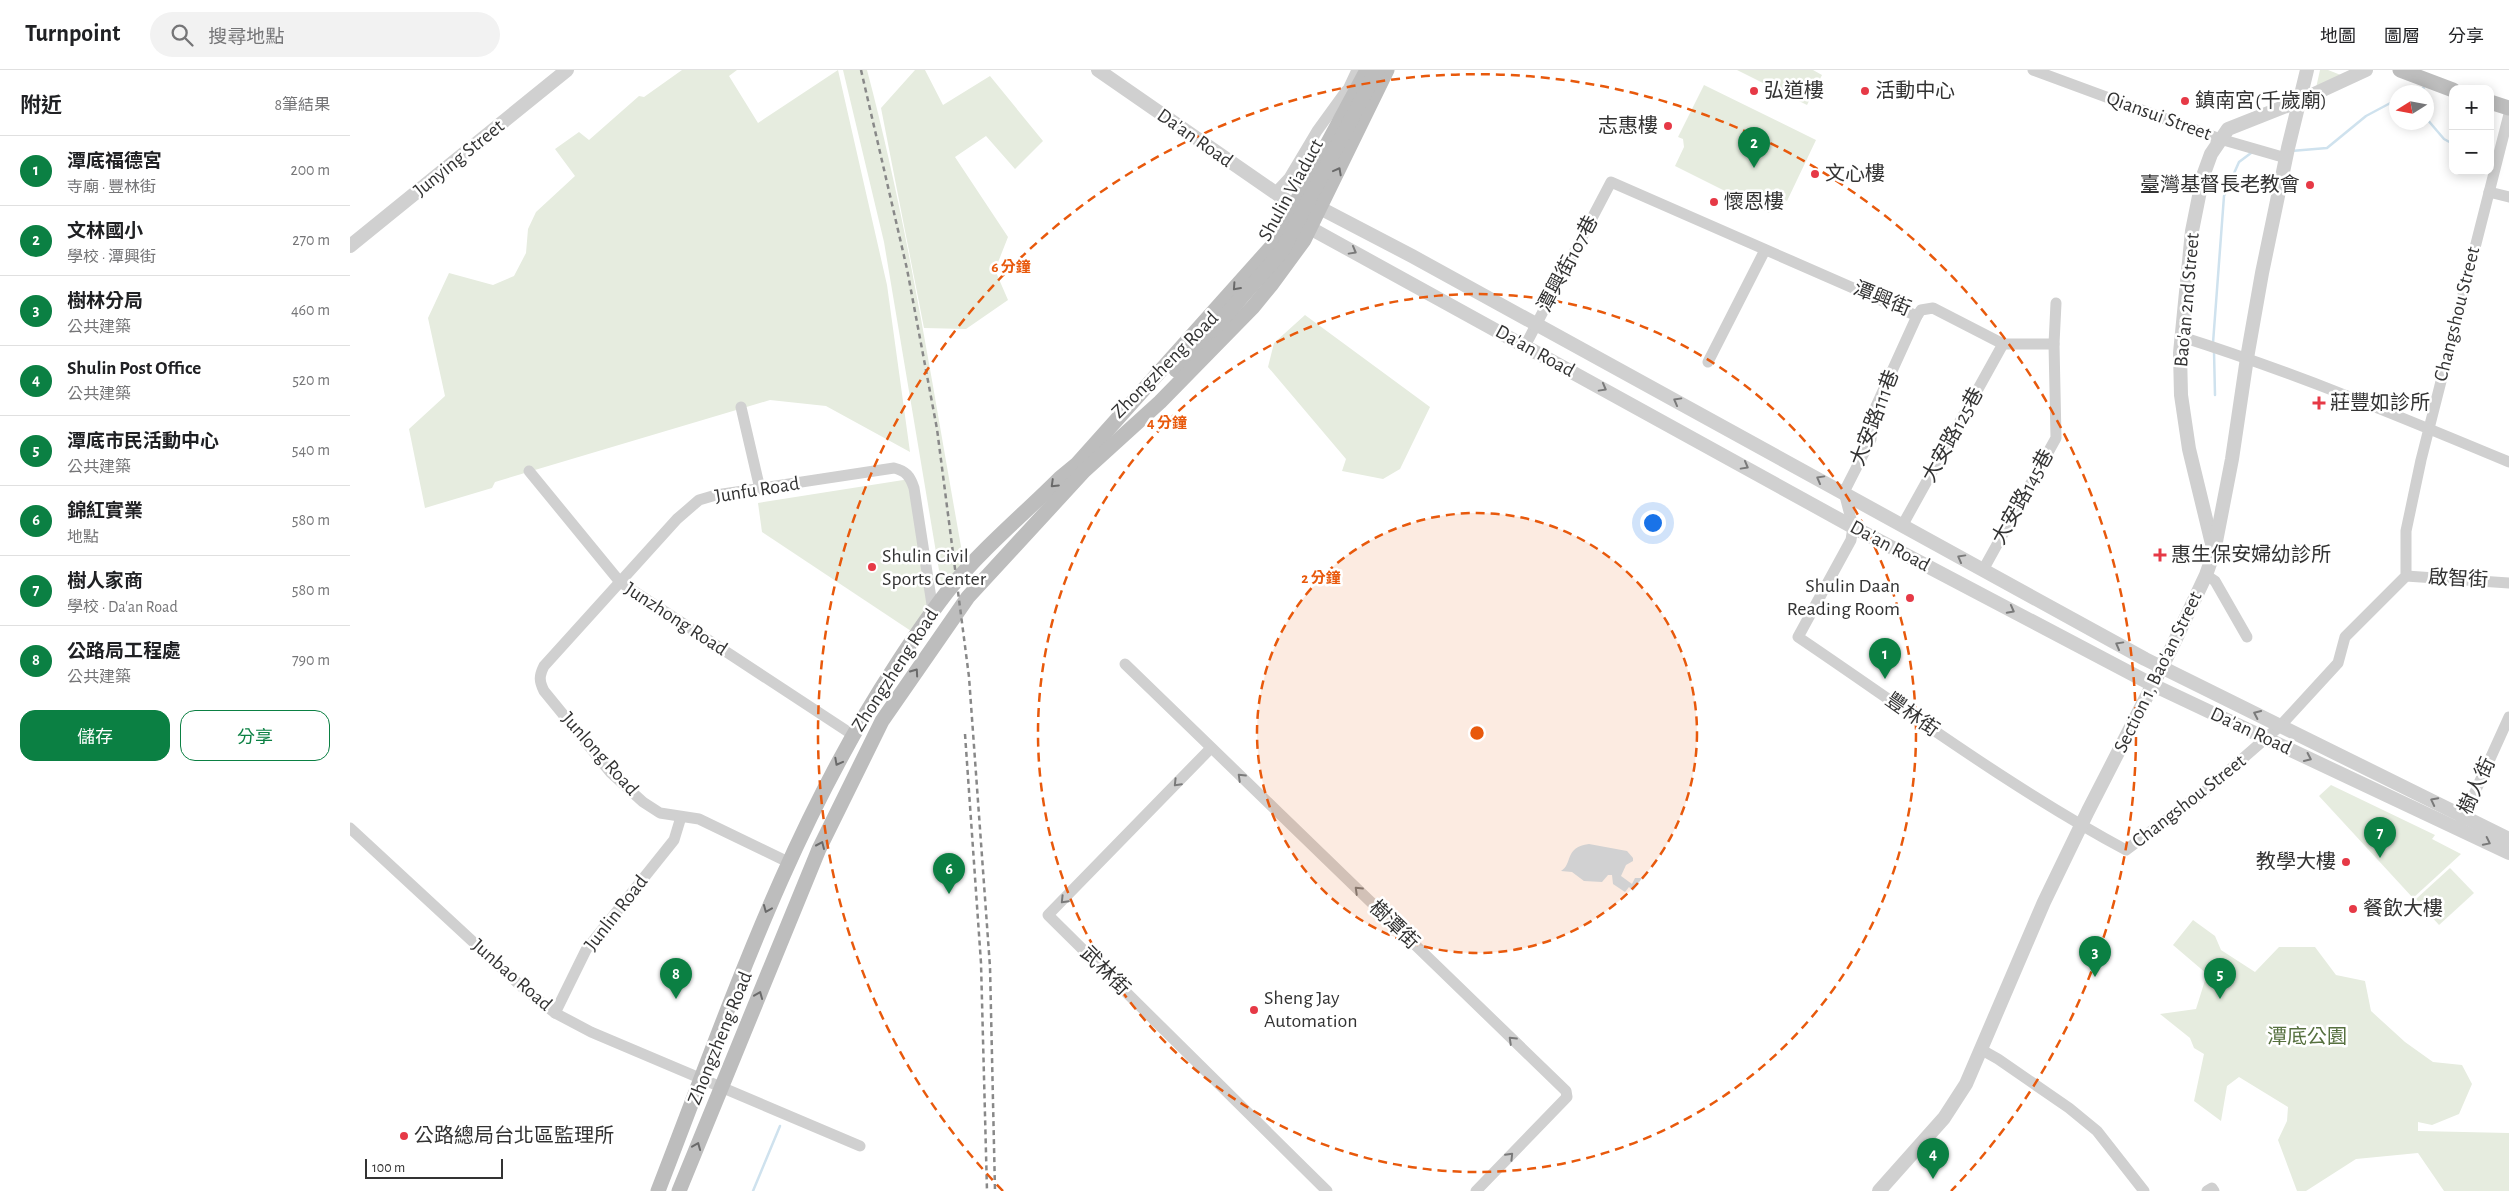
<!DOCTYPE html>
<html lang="zh-TW">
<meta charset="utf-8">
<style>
body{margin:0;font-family:"Alegreya Sans","Noto Sans TC",sans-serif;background:#f2f2f2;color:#202124}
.controls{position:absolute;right:15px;top:15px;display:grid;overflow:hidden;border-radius:10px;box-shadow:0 2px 12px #0003}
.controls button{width:45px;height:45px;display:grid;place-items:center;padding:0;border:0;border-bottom:1px solid #e0e0e0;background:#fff;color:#202124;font:25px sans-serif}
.compass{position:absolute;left:2039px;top:15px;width:45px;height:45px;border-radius:50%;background:#fff;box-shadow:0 2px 12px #0003;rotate:259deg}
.scale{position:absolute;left:15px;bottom:12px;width:138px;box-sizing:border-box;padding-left:5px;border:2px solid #333;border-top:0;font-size:14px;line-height:18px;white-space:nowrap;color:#333;-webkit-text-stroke:4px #fff;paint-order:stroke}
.you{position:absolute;left:1302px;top:452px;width:18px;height:18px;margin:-12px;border:4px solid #fff;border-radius:50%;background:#1a73e8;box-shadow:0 0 0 8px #1a73e833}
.badge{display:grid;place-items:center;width:32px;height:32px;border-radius:50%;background:#0b8043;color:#fff;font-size:16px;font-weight:700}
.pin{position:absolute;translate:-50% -41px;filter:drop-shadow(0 1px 2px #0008)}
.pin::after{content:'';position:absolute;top:26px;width:18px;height:15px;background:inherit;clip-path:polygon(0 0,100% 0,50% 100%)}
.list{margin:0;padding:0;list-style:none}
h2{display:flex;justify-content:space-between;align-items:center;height:65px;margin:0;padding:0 20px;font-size:21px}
h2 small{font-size:16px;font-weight:400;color:#757577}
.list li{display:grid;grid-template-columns:32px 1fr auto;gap:15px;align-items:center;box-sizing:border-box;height:70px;padding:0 20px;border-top:1px solid #e0e0e0}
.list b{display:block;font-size:19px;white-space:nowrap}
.list p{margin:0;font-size:16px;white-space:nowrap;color:#757577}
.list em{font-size:16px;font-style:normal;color:#757577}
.actions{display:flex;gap:10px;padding:15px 20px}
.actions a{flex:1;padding:11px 0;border:1px solid #0b8043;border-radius:15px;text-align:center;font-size:18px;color:#0b8043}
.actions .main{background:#0b8043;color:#fff}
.icon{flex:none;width:28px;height:28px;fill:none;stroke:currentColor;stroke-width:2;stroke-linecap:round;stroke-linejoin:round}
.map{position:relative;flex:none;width:2159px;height:1121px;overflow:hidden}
header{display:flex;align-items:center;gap:30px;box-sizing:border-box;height:70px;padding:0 25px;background:#fff;border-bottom:1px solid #e0e0e0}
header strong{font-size:24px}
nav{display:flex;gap:28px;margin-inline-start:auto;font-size:18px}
.search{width:350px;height:45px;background:#f2f2f2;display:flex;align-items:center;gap:12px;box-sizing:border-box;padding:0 18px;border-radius:28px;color:#757577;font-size:19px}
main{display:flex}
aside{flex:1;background:#fff}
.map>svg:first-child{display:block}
.green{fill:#e6ecdf}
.water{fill:#cfe2ee}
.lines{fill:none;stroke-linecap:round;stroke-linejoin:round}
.stream{stroke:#cfe2ee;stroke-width:2.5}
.minor{stroke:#d0d0d0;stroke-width:11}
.tertiary{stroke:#d0d0d0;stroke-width:14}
.secondary{stroke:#bdbdbd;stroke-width:15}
.rail{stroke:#888;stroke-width:2.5;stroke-dasharray:5 4;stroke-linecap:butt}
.secondary-bridge{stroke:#bdbdbd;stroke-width:15}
.oneway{stroke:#6a6a6a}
.oneway2{stroke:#7a7a7a}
.ring{fill:none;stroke:#e8590c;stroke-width:2.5;stroke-dasharray:9 6}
.poi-dot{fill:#e63946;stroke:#fff;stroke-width:2}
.labels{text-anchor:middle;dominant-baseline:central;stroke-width:5;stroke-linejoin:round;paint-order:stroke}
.poi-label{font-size:20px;fill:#333;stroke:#fff;text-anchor:start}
.street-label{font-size:20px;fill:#333;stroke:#fff}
.park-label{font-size:20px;fill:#56703f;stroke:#fff}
.centre{fill:#e8590c;stroke:#fff;stroke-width:2.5}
.ring-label{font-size:15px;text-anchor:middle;font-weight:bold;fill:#e8590c;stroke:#fff;stroke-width:5;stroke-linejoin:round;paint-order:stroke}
</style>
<header>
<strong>Turnpoint</strong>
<div class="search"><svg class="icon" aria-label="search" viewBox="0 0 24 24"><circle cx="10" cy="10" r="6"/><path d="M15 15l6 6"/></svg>搜尋地點</div>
<nav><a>地圖</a><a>圖層</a><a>分享</a></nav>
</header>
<main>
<aside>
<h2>附近<small>8筆結果</small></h2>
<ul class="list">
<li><span class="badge">1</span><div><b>潭底福德宮</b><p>寺廟 · 豐林街</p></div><em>200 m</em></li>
<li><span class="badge">2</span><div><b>文林國小</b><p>學校 · 潭興街</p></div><em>270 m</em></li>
<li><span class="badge">3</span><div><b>樹林分局</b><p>公共建築</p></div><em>460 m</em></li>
<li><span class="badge">4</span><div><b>Shulin Post Office</b><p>公共建築</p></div><em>520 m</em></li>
<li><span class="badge">5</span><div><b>潭底市民活動中心</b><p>公共建築</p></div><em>540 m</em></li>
<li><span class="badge">6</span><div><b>錦紅實業</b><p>地點</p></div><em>580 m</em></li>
<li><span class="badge">7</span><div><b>樹人家商</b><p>學校 · Da'an Road</p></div><em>580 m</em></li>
<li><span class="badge">8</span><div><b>公路局工程處</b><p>公共建築</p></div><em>790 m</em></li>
</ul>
<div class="actions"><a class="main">儲存</a><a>分享</a></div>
</aside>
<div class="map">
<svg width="2159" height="1121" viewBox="0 0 2159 1121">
<rect width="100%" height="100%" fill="#fff"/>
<g class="green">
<polygon points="332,0 387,0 379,6 408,53 488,0 537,215 560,382 476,336 420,330 145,412 142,418 75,438 59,359 95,326 78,248 99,203 143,215 164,206 176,183 178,159 186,142 225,106 205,79 229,62 239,70 289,26 294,27"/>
<path d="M493 0H517C560 162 584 328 614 493L593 524 534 172Z"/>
<polygon points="565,0 575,0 593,35 640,6 693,71 665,99 636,66 605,87 658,167 645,200 658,230 616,259 574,258 531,38"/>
<polygon points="1387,0 1463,0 1472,5 1457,35"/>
<polygon points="1970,0 1978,0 1996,7 1966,18"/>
<polygon points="1354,15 1466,70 1437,131 1428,126 1419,143 1325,96 1334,77 1333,69 1328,67"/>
<polygon points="955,245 1080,337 1050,399 1033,409 992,401 996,389 918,297 924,273"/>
<polygon points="566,408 584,532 561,561 412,462 408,433"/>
<polygon points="1981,715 2085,765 2082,769 2111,784 2063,828 1969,726"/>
<polygon points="2100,798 2124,823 2089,855 2066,829"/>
<polygon points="1843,850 1865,866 1871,880 1905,902 1929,877 1965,877 1986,905 2015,911 2021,941 2055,972 2083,992 2112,995 2122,1014 2109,1044 2082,1055 2068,1052 2068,1061 2159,1063 2159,1121 2094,1121 2068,1083 2006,1089 1956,1121 1947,1121 1928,1070 1937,1051 1938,1037 1889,1007 1877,1016 1871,1051 1844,1031 1854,984 1844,978 1840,968 1810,944 1846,939 1857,904 1823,875"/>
</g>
<path class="water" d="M1239 774 1277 781 1283 788V791L1276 795 1271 806 1282 814 1285 808H1292L1283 821 1279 817 1275 822 1263 814 1262 805H1258L1252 812 1234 811 1222 802 1211 801C1223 794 1214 777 1239 774Z"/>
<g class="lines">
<g class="stream">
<polyline points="2064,22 2073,19"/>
<polyline points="2073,22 2074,14"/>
<polyline points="2076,48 2094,69 2103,74"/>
<polyline points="1941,81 1977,78 2016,46 2046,30"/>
<polyline points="1863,273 1874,126 1889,92 1901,83"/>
<polyline points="1864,281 1865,325"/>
<polyline points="403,1121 430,1056"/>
</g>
<g class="minor">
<polyline points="1683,0 1870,69 1936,88"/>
<polyline points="994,28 1007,0"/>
<polyline points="2139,122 2159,127"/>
<polyline points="925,123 939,108 967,61 996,21"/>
<path d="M1567 246 1522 345 1521 369 1494 422 1503 457 1501 470 1448 567C1556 640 1661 718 1776 780L1859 718 1931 655 1988 593 1995 567 2056 506V461L2071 390 2159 44"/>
<path d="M1832 267C1943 302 2051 347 2159 392"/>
<polyline points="1175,276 1261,112 1567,246 1571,240 1583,238 1653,274 1704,274"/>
<polyline points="1358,292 1415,180"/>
<polyline points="391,337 410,419"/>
<polyline points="179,401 270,512 503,665"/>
<polyline points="1552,456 1653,274"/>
<polyline points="1633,500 1706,368 1704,274 1706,233"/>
<polyline points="1856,505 1865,511 1897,567"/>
<polyline points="2056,506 2159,513"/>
<polyline points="775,594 1216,1021 1217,1027 1126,1121"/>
<polyline points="861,678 698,845 977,1121"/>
<polyline points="2111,753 2159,647"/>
<polyline points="0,758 172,917 205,943 241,962 510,1076"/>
<path d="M438 792 349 749 310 743 293 732 261 703 194 621C189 611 189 606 194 596L327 449 349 430 366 425 544 398C556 401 560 406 564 418L583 541"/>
<polyline points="205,943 236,880 324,770 331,747"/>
<polyline points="1632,980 1648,989 1719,1038 1747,1061 1794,1121"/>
<polyline points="1857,1121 1862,1118 1864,1121"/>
</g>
<g class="tertiary">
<polyline points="748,0 943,135 960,158 1503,457 1803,615 2159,783"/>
<polyline points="958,137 970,138 1062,186 1795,589 2159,769"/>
<polyline points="0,176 217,0"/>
<polyline points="1863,478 1839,379 1831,325 1830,283 1842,161 1853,106 1861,84 1878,59 1949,31 2016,0"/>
<polyline points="1529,1121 1594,1048 1616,1014 1694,832 1738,741 1823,575 1856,505 1864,482 1882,389 1897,288 1912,203 1938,78 1957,0"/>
</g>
<g class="secondary">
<polyline points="2050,0 2103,20"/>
<polyline points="2140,32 2159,38"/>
<polyline points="826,300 863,260"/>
<path d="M308 1121C378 941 439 758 546 595 563 569 581 542 601 517 633 478 674 444 710 408L727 394 923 175 1017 0"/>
<polyline points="329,1121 469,779 532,651 618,527 734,401 810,332 903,237 921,215 954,170 1037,0"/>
</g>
<g class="rail">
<polyline points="511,0 557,199 587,359 619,607 640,897 645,1121"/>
<polyline points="615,664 631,893 637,1121"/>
</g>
<polyline class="secondary-bridge" points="863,260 932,181 1027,0"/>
</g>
<defs><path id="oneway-chevron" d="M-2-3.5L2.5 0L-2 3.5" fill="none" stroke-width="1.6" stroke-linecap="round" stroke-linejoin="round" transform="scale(1.25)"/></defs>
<g class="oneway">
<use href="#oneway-chevron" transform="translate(988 101) rotate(-62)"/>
<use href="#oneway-chevron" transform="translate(886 217) rotate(132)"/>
<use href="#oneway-chevron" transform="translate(704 414) rotate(136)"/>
<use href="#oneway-chevron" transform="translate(565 602) rotate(-55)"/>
<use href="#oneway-chevron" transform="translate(488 692) rotate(118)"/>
<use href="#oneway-chevron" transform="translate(471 775) rotate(-66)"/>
<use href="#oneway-chevron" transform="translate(417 839) rotate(113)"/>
<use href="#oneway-chevron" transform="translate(409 925) rotate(-68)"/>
<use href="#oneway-chevron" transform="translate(347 1076) rotate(-68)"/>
</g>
<g class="oneway2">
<use href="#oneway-chevron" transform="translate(1003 181) rotate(29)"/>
<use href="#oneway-chevron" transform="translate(1253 318) rotate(29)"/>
<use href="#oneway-chevron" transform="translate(1327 331) rotate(-151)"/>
<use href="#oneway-chevron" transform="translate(1395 396) rotate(29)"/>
<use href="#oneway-chevron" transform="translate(1470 409) rotate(-151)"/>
<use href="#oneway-chevron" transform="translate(1611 488) rotate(-151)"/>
<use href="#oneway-chevron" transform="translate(1661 540) rotate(28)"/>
<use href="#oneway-chevron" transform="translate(1769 575) rotate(-151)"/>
<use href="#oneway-chevron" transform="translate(1907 644) rotate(-155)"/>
<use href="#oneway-chevron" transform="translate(1958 688) rotate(25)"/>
<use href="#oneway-chevron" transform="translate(891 707) rotate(-136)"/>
<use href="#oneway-chevron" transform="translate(827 713) rotate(134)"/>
<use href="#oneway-chevron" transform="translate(2084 731) rotate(-153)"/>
<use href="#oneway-chevron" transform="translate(2137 772) rotate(26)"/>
<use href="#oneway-chevron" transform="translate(1008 820) rotate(-136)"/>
<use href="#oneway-chevron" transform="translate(714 830) rotate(134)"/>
<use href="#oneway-chevron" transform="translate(1162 970) rotate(-136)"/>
<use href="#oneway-chevron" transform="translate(1160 1086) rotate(-46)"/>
</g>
<circle cx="1127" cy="663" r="220" fill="#e8590c" fill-opacity=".12"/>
<g class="ring">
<circle cx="1127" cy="663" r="220"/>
<circle cx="1127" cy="663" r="439"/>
<path d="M653 1121A659 659 0 1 1 1601 1121"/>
</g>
<g class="poi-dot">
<circle cx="1404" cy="21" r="5"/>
<circle cx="1515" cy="21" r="5"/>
<circle cx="1835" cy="31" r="5"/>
<circle cx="1318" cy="56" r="5"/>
<circle cx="1465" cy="104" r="5"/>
<circle cx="1960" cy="115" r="5"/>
<circle cx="1364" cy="132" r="5"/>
<path d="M1966.5 325.5h5v5h5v5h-5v5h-5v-5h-5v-5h5z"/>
<path d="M1807.5 477.5h5v5h5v5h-5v5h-5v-5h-5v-5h5z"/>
<circle cx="522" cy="497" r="5"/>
<circle cx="1560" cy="528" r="5"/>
<circle cx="1996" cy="792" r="5"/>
<circle cx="2003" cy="839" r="5"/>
<circle cx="904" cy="940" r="5"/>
<circle cx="54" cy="1066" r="5"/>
</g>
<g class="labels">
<g class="poi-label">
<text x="1414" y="21">弘道樓</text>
<text x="1525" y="21">活動中心</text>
<text x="1845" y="31">鎮南宮(千歲廟)</text>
<text x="1308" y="56" text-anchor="end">志惠樓</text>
<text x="1475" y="104">文心樓</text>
<text x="1950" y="115" text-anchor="end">臺灣基督長老教會</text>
<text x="1374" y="132">懷恩樓</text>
<text x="1980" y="333">莊豐如診所</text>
<text x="1821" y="485">惠生保安婦幼診所</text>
<text x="532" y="486">Shulin Civil<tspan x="532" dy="23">Sports Center</tspan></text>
<text x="1550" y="516" text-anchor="end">Shulin Daan<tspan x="1550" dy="23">Reading Room</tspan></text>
<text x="1986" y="792" text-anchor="end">教學大樓</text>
<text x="2013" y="839">餐飲大樓</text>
<text x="914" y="928">Sheng Jay<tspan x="914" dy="23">Automation</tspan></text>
<text x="64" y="1066">公路總局台北區監理所</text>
</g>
<g class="street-label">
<text transform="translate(1809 46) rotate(20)">Qiansui Street</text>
<text transform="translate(845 68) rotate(35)">Da'an Road</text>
<text transform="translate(109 88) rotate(-39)">Junying Street</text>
<text transform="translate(941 120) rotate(-61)">Shulin Viaduct</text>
<text transform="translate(1218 194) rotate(-62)">潭興街107巷</text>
<text transform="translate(1532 229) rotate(22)">潭興街</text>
<text transform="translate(1837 230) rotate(-85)">Bao'an 2nd Street</text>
<text transform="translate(2107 244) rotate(-76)">Changshou Street</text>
<text transform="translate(1185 281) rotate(29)">Da'an Road</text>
<text transform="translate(815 295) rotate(-45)">Zhongzheng Road</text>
<text transform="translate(1525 348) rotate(-69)">大安路111巷</text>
<text transform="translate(1603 365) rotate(-61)">大安路125巷</text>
<text transform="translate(407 420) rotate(-9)">Junfu Road</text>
<text transform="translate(1673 427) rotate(-61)">大安路145巷</text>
<text transform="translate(1540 476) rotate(28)">Da'an Road</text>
<text transform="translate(2108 509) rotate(3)">啟智街</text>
<text transform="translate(326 549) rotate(33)">Junzhong Road</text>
<text transform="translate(545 600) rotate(-57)">Zhongzheng Road</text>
<text transform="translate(1808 602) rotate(-64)">Section 1, Bao'an Street</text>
<text transform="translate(1562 645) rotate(35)">豐林街</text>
<text transform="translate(1901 661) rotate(25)">Da'an Road</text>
<text transform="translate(250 684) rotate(48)">Junlong Road</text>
<text transform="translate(2127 716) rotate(-65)">樹人街</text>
<text transform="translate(1839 731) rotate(-38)">Changshou Street</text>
<text transform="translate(266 843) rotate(-52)">Junlin Road</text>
<text transform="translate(1044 855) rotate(44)">樹潭街</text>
<text transform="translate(755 901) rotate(45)">武林街</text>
<text transform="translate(162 905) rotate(41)">Junbao Road</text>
<text transform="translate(370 968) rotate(-68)">Zhongzheng Road</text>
</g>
<g class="park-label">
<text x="1957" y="967">潭底公園</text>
</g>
</g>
<circle cx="1127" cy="663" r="8" class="centre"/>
<g class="ring-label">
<text x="661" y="202">6 分鐘</text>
<text x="817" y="358">4 分鐘</text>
<text x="971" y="513">2 分鐘</text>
</g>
</svg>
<div class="controls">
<button>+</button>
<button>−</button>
</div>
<svg class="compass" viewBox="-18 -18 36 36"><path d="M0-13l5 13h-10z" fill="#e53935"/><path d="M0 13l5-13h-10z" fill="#757577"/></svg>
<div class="scale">100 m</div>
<div class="you"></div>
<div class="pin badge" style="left:1535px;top:609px">1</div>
<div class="pin badge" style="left:1404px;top:98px">2</div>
<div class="pin badge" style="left:1745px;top:907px">3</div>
<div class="pin badge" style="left:1583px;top:1109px">4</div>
<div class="pin badge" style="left:1870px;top:929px">5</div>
<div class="pin badge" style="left:599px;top:824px">6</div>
<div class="pin badge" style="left:2030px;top:788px">7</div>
<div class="pin badge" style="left:326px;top:929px">8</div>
</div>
</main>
